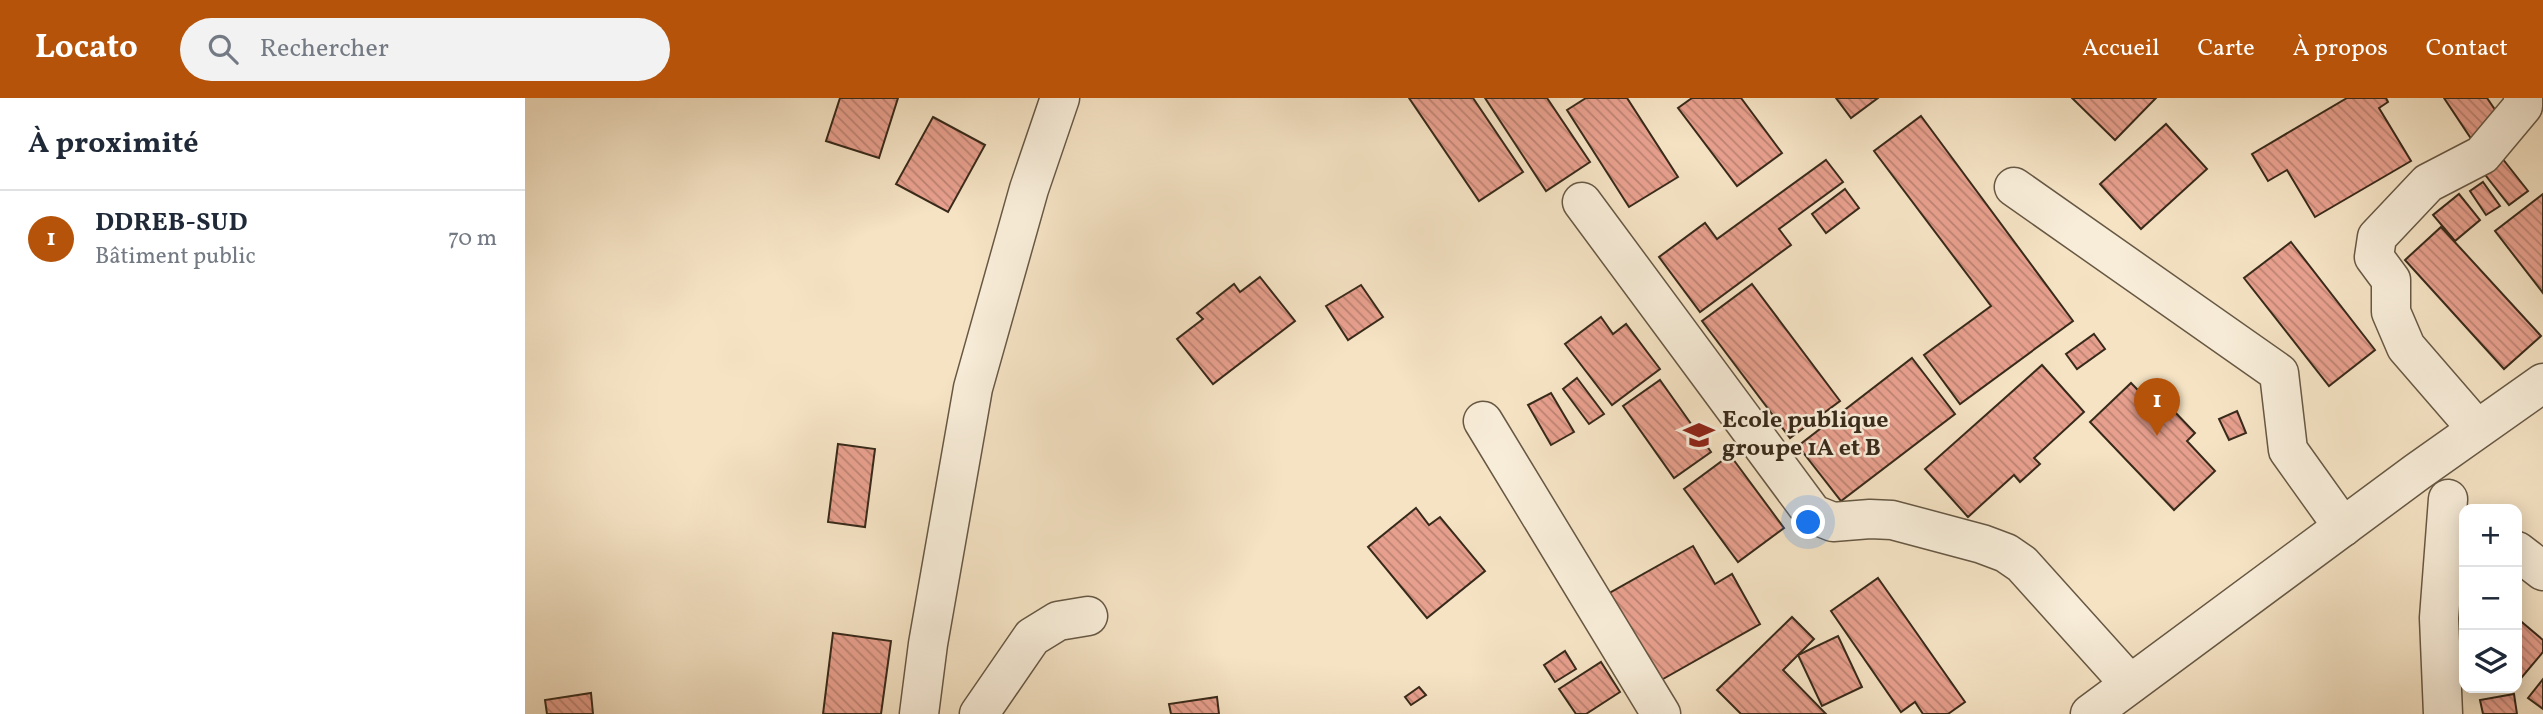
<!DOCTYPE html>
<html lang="fr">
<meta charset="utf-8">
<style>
body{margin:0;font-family:Vollkorn,serif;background:#f2f2f3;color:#1f2937}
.controls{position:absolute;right:21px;bottom:21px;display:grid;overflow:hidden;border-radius:14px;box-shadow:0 4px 18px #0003}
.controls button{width:63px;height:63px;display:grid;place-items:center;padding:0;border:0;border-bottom:2px solid #e0e1e3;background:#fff;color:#1f2937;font:35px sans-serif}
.you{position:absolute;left:1284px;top:425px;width:24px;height:24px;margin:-18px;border:5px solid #fff;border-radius:50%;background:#1a73e8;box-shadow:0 0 0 10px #1a73e833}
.badge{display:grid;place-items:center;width:46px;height:46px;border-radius:50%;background:#b45309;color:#fff;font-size:23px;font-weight:700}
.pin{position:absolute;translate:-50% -58px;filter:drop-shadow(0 2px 4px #0008)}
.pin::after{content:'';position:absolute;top:37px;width:24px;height:21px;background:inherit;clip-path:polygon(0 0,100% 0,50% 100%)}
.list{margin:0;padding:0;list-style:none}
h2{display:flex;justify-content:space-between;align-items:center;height:91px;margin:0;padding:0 28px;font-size:30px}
h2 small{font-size:23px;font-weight:400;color:#747a83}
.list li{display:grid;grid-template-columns:46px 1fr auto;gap:21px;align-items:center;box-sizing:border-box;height:98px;padding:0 28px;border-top:2px solid #e0e1e3}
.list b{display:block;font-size:26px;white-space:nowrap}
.list p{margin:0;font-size:23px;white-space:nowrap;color:#747a83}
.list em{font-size:23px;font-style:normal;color:#747a83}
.icon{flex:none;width:38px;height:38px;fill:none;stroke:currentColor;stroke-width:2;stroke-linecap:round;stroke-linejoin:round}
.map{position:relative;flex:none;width:2018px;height:616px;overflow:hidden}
header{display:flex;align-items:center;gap:42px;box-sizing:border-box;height:98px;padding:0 35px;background:#b45309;color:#fff}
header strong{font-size:33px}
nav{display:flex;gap:38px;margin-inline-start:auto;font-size:24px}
.search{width:490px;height:63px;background:#f2f2f3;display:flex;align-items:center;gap:18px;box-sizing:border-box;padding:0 24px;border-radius:38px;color:#747a83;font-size:26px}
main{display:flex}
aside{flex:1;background:#fff}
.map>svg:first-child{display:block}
.building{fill:url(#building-back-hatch);stroke:#382a1a;stroke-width:2}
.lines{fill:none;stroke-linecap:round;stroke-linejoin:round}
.minor-casing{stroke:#675844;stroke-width:41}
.minor{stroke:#f8edd9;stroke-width:38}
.labels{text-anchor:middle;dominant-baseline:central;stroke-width:5;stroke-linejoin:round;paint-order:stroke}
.poi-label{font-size:24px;font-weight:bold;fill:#382a1a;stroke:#f8edd9;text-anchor:start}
</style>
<header>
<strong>Locato</strong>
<div class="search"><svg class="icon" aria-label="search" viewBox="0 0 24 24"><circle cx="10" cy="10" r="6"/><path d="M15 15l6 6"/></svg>Rechercher</div>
<nav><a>Accueil</a><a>Carte</a><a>À propos</a><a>Contact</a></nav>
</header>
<main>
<aside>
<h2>À proximité<small></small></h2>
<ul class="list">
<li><span class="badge">1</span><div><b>DDREB-SUD</b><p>Bâtiment public</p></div><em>70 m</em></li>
</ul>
</aside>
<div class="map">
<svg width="2018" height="616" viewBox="0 0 2018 616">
<defs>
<pattern id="building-back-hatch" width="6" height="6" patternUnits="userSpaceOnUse" patternTransform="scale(1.75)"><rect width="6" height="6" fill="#e8a08e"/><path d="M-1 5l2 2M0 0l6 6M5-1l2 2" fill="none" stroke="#bd8373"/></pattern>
</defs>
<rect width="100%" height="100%" fill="#f5e3c4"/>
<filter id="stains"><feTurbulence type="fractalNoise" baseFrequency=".00286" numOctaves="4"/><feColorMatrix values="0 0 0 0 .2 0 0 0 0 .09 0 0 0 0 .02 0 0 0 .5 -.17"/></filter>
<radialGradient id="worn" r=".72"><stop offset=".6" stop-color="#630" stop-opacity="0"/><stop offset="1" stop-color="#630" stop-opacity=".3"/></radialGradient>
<g class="building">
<polygon points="315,0 373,0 354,60 301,43"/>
<polygon points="884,0 948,0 998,74 954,103"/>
<polygon points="960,0 1022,0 1065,64 1021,93"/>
<polygon points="1061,0 1102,0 1153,79 1104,109 1042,12"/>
<polygon points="1167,0 1216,0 1257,55 1212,88 1153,10"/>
<polygon points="1311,0 1353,0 1326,20"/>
<polygon points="1547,0 1631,0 1590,42"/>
<polygon points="1822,0 1861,0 1863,4 1854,10 1886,63 1790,119 1762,72 1743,83 1727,56"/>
<polygon points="1919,0 1962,0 1977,22 1947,42"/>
<polygon points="1396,18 1548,223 1435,306 1399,257 1466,208 1349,53"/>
<polygon points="408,19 460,47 423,114 371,86"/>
<polygon points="1641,26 1682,71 1616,131 1575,86"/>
<polygon points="1973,55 2003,93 1984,107 1954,69"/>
<polygon points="1301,62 1318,84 1254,131 1266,147 1175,214 1134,159 1180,125 1192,141"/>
<polygon points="1958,84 1975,108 1961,117 1945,93"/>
<polygon points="1320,91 1334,110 1301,135 1287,116"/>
<polygon points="1934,96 1955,122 1930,143 1908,117"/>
<polygon points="2018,96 2018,195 1970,133"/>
<polygon points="1916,129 2016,238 1979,271 1880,162"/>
<polygon points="1766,144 1850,252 1804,288 1719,180"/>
<polygon points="735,179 770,223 688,286 652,241 678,221 672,215 709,186 715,194"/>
<polygon points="1227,186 1315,303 1265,340 1177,223"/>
<polygon points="836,187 858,219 823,242 801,208"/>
<polygon points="1076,219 1088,236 1101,226 1135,271 1087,307 1040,246"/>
<polygon points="1569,236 1580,251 1552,271 1541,256"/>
<polygon points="1387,260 1430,316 1316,403 1273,348"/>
<polygon points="1517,267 1559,314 1509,360 1515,366 1495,384 1489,377 1443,419 1400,371"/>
<polygon points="1052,280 1079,316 1064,326 1038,291"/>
<polygon points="1135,282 1186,354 1149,380 1098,308"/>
<polygon points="1606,285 1639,319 1647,311 1670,335 1662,343 1690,373 1649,412 1565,324"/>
<polygon points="1026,295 1049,334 1026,347 1003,307"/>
<polygon points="1712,313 1721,335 1704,342 1694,321"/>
<polygon points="313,346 350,351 340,429 303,424"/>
<polygon points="1205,357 1259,430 1213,464 1159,391"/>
<polygon points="891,410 904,427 915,419 960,473 902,520 843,449"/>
<polygon points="1168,448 1190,486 1207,476 1235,526 1131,585 1081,497"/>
<polygon points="1353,480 1440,604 1423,616 1398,616 1390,604 1376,614 1306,513"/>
<polygon points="1267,519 1289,541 1258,572 1301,616 1216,616 1192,592"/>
<polygon points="1992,520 2018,542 2018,554 1992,585"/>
<polygon points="308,535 366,543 356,616 298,616"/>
<polygon points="1313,538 1337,589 1297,608 1273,557"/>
<polygon points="1040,553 1051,571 1030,584 1019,567"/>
<polygon points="1076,564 1095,594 1061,616 1051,616 1034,591"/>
<polygon points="2018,581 2018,611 2003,600"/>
<polygon points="894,589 901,597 886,607 880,599"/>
<polygon points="66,595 68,616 22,616 20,602"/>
<polygon points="1989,596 1992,616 1958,616 1955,602"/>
<polygon points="692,599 694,616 646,616 644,606"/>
</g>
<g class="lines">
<g class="minor-casing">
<g id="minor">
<polyline points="1489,89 1754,275 1763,352 1818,429"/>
<polyline points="1057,104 1288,416 1308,424 1345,421 1367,422 1457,446 1481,455 1497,466 1605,586"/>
<polyline points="958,323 1136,616"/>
<polyline points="1952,331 1881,249 1866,214 1866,182 1849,159 1852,139 1903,85 1957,57 1998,8 1998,0"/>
<polyline points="1992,453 2018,473"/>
<polyline points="394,616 403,546 448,290 504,91 535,0"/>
<polyline points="454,616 507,539 533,523 563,518"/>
<polyline points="1565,616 1892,374 2018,285"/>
<polyline points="1918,616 1914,520 1923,401"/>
</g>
</g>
<use href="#minor" class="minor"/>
</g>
<defs>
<g id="school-bare" transform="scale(2.415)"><path d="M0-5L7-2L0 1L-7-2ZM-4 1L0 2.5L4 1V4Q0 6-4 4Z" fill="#8f2418" stroke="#f8edd9" stroke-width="2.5" paint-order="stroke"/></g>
</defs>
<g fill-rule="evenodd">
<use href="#school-bare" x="1174" y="337"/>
</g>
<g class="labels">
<g class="poi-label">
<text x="1197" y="323">Ecole publique<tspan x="1197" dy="28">groupe 1A et B</tspan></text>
</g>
</g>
<rect width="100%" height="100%" filter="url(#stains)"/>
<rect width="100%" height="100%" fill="url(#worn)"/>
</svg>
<div class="controls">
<button>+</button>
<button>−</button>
<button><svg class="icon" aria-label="layers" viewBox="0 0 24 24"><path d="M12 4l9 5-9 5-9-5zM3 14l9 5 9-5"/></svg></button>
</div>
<div class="you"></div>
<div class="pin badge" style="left:1632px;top:338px">1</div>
</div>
</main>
